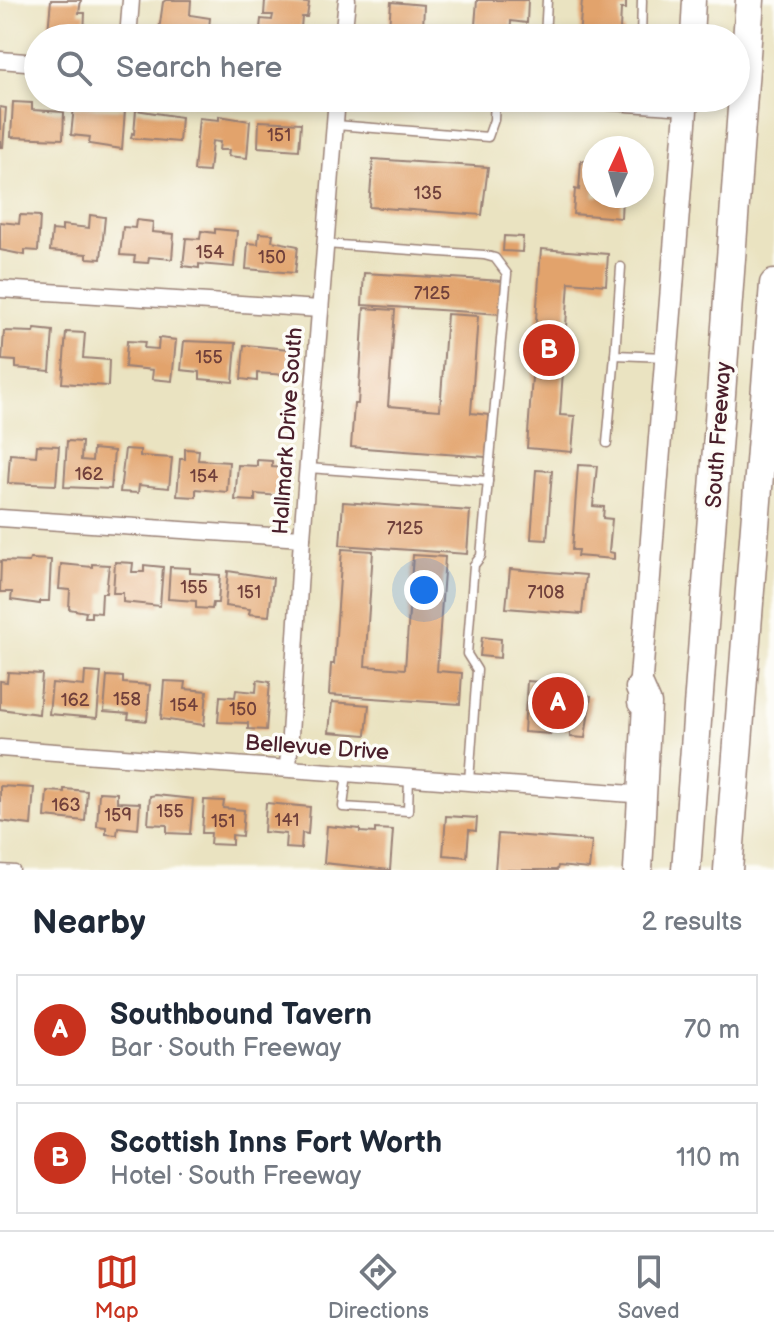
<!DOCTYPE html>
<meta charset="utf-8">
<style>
body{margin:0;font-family:"Balsamiq Sans",sans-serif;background:#f2f2f3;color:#1f2937}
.compass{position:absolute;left:582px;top:136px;width:72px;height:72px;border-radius:50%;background:#fff;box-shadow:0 4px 12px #0003;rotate:4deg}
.you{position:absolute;left:424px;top:590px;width:28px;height:28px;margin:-20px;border:6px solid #fff;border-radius:50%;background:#1a73e8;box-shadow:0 0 0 12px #1a73e833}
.badge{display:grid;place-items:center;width:52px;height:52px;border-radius:50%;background:#c8321e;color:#fff;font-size:26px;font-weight:700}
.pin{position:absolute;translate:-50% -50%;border:4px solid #fff;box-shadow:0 2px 8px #0006}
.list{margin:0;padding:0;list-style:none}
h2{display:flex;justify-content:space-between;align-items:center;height:104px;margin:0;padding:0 32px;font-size:34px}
h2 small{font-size:26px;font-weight:400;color:#747a83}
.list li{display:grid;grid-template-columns:52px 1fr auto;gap:24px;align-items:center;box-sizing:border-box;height:112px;margin:0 16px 16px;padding:0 16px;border:2px solid #e0e1e3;border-radius:0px}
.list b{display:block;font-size:30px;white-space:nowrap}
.list p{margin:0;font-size:26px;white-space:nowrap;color:#747a83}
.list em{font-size:26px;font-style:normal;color:#747a83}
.icon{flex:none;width:44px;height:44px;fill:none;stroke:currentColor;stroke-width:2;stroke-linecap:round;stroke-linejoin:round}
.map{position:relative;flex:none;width:774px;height:870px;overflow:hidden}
.search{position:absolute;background:#fff;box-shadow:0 4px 12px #0003;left:24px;right:24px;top:24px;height:88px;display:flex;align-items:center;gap:20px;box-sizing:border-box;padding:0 28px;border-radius:44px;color:#747a83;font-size:30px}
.sheet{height:360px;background:#fff}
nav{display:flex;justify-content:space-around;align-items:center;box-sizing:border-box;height:112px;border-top:2px solid #e0e1e3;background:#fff;font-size:22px;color:#747a83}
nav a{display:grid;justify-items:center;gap:4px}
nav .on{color:#c8321e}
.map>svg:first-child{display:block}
.building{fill:#e2a36c}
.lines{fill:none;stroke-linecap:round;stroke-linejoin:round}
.lane-casing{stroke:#9a8176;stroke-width:11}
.street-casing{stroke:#9a8176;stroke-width:19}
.secondary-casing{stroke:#9a8176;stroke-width:25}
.highway-casing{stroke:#9a8176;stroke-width:31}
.lane{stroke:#fff;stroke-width:8}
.street{stroke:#fff;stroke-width:16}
.secondary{stroke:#fff;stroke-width:22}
.highway{stroke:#fff;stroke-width:28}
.labels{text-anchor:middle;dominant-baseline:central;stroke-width:7;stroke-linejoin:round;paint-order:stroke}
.number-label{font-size:18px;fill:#70403b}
.street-label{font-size:22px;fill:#4a1f2b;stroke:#fdfcf7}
</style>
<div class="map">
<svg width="774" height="870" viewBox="0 0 774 870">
<rect width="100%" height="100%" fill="#fdfcf7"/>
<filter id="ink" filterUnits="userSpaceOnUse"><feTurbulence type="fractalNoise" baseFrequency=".0125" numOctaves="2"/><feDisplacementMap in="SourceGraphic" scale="16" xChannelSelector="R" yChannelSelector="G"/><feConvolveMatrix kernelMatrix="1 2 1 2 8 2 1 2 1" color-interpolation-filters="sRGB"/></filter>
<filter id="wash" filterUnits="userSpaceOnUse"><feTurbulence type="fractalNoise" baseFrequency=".006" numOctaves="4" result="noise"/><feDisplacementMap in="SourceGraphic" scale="32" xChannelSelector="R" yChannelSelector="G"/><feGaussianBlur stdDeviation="1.8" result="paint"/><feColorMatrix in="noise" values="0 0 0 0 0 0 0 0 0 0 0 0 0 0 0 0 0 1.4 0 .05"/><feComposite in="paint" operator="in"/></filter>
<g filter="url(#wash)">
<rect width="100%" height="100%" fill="#eae3c1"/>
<g id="blocks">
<g class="building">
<polygon points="51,0 81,0 79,13 85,13 84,34 48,32"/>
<polygon points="166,0 191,0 190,15 210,18 208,38 189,35 189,38 158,38 163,2"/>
<polygon points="265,0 309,3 307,17 302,17 300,38 259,38 261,19 272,20 273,15 264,15"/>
<polygon points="477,0 528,0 527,23 511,21 510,38 474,38"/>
<polygon points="582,0 626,1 626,9 621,9 620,29 624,30 623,38 579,38"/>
<polygon points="391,2 424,5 423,29 415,29 414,38 381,38 381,28 389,28"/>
<polygon points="13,102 32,103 32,110 64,112 63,139 11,137"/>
<polygon points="0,107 6,108 3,147 0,147"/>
<polygon points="74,107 125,110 122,149 89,144 90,137 71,135"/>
<polygon points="136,110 181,117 179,142 131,138 132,133 134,134"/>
<polygon points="219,116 250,121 247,158 228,156 229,150 219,150 220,142 212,141 209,172 194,171 199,118 219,120"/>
<polygon points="259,121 301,123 299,150 258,147"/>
<polygon points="373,159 488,167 482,215 369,207"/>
<polygon points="581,161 594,162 594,196 622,196 621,218 573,214 575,189 579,190"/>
<polygon points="20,215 40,216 38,251 25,250 25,255 0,250 0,222 19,224"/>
<polygon points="90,215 105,217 101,259 87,258 87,254 50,251 52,230 62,231 62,225 89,228"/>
<polygon points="136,220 153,222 152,232 174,234 172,259 149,257 148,263 134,262 135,256 120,255 123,227 135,228"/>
<polygon points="215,229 237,231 234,267 199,264 199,268 183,266 186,238 200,239 201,231 215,233"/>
<polygon points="259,233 273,234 272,241 298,246 295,273 246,269 248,243 258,244"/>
<polygon points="504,236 523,237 522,252 503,251"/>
<polygon points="541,249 608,254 606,285 569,282 560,415 575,416 572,452 527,448"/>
<polygon points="364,273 503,281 501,314 362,305"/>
<polygon points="364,308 395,310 388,406 440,410 447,314 478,316 471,413 489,415 486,457 351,447 354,404 358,404"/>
<polygon points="35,329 53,331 50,371 16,368 16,361 2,360 4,331 34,332"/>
<polygon points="66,332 85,333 83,358 109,360 108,386 62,383"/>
<polygon points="159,338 176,340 172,381 152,379 153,370 125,367 127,341 145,342 144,348 158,349"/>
<polygon points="184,341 236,343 233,382 200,379 200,372 181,370"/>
<polygon points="244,345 289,349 287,375 257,373 257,381 241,379"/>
<polygon points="67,441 82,442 81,460 92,461 93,449 114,451 111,489 64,487"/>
<polygon points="37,445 59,446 56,485 8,483 10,454 36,456"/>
<polygon points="125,449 140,450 140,456 172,458 169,488 139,485 138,493 120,492"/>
<polygon points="185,449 199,450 198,460 229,462 227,492 196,489 196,497 177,496 180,459 185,459"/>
<polygon points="257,460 272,461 272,467 283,468 281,496 255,494 255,501 235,500 238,465 257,466"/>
<polygon points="578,465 597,466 593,506 604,507 603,518 612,519 609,552 614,553 614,559 577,556 578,550 572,550"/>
<polygon points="536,470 552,471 547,540 531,539"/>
<polygon points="343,502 470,511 467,554 340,545"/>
<polygon points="342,549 373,551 365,666 405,669 413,555 445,557 437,671 462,673 460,704 329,695 331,664 334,664"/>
<polygon points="30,559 51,560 49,601 40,601 40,604 11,600 12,592 0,592 1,561 29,562"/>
<polygon points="115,562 133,563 132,572 144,572 144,565 163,567 160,606 123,602 123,593 113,593"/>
<polygon points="61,564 92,567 92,564 109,565 106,593 102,593 101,613 91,612 91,617 85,617 86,612 69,609 70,590 59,589"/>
<polygon points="170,567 190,568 190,573 220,575 218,603 213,603 212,609 196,608 196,601 168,599"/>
<polygon points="510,569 586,575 582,614 506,608"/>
<polygon points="228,571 273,578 269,616 249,614 250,609 225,606"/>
<polygon points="482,637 501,639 500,658 480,656"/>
<polygon points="8,672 42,674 39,714 0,709 0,681 7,682"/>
<polygon points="85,672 101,673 97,718 49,714 52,683 84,686"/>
<polygon points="107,676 123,677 123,683 150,685 147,721 128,719 129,714 104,712"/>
<polygon points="257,680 270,682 266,730 248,729 248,723 218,722 220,696 235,697 236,690 256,692"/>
<polygon points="164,681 186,682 185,689 207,691 204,725 161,719"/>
<polygon points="527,681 565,684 564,694 591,696 585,738 570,737 570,730 551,728 551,734 524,732"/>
<polygon points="332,702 369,705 366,735 329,732"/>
<polygon points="0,786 34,788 31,825 0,821"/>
<polygon points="64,789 87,791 85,821 45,817 47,791 64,792"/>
<polygon points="99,792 117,793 117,802 140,803 138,829 118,827 117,835 106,834 106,827 97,826"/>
<polygon points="156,795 193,799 190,834 167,833 167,825 148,824 150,796"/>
<polygon points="204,800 224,801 223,808 244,810 242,836 232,835 232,845 210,844 211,833 202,833"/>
<polygon points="266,803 310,807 308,834 302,833 301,849 285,848 286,834 264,832"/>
<polygon points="446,816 477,818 476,831 469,830 467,857 443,855"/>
<polygon points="327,826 360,829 360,832 375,833 375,829 393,830 390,870 324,863"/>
<polygon points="498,834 592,841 589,869 558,866 557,870 495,870"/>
</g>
</g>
</g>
<g filter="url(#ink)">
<use href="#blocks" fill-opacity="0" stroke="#9a8176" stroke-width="2"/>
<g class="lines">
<g class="lane-casing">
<g id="lane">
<polyline points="545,38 547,0"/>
<polyline points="641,38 642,0"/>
<polyline points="336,125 488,137 494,120 495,98"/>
<polyline points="325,244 484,255 495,258 507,274 481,556 474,565 467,654 477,670 469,781"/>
<polyline points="621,267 615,355 666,357"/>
<polyline points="607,443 615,355"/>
<polyline points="308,468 488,481"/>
<polyline points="347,773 343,807 408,811 409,777"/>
<polyline points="0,869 15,870"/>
</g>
</g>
<g class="street-casing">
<g id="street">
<polyline points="128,38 131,0"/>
<polyline points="343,38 347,0"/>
<polyline points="0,60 38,63"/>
<polyline points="554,98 687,107"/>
<polyline points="0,289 320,309"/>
<polyline points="0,518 302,538"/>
<polyline points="0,748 632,794"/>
<polyline points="288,768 302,538 337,98"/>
</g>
</g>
<g class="secondary-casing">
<g id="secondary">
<polyline points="692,38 694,0"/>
<polyline points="639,703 687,98"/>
</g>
</g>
<g class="highway-casing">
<g id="highway">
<polyline points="638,870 647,704 640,688"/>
<polyline points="686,870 750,0"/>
<polyline points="728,870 774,284"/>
</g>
</g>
<use href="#lane" class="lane"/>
<use href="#street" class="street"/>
<use href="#secondary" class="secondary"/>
<use href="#highway" class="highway"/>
</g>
</g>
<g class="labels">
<g class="number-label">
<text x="279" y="135">151</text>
<text x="428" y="193">135</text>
<text x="210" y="252">154</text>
<text x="272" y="257">150</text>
<text x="432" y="293">7125</text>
<text x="209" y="357">155</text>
<text x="89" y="474">162</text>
<text x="204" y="476">154</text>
<text x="405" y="528">7125</text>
<text x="194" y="587">155</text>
<text x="249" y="592">151</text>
<text x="546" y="592">7108</text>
<text x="127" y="699">158</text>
<text x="75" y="700">162</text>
<text x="184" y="705">154</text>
<text x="243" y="709">150</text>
<text x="66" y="805">163</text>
<text x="170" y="811">155</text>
<text x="118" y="815">159</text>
<text x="287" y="820">141</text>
<text x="223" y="821">151</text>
</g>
<g class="street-label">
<text transform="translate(288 431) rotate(-86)">Hallmark Drive South</text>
<text transform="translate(719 435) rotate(-86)">South Freeway</text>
<text transform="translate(317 748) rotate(4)">Bellevue Drive</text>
</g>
</g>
</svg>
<svg class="compass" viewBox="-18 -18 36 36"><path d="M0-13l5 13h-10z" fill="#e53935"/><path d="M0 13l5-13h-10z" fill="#747a83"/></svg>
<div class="you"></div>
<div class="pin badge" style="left:558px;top:703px">A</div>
<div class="pin badge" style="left:549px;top:350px">B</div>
<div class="search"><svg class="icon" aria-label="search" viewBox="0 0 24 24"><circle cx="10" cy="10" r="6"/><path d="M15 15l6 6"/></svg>Search here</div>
</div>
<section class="sheet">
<h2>Nearby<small>2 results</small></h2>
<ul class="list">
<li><span class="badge">A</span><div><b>Southbound Tavern</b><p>Bar · South Freeway</p></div><em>70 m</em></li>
<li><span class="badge">B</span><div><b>Scottish Inns Fort Worth</b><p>Hotel · South Freeway</p></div><em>110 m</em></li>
</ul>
</section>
<nav>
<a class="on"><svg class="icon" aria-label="map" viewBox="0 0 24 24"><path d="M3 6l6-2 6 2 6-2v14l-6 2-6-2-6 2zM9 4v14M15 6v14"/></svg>Map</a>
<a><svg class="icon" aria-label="directions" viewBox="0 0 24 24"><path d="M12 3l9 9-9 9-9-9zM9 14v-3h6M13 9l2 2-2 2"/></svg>Directions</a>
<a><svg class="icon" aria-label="saved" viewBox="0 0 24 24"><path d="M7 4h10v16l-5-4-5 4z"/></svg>Saved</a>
</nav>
